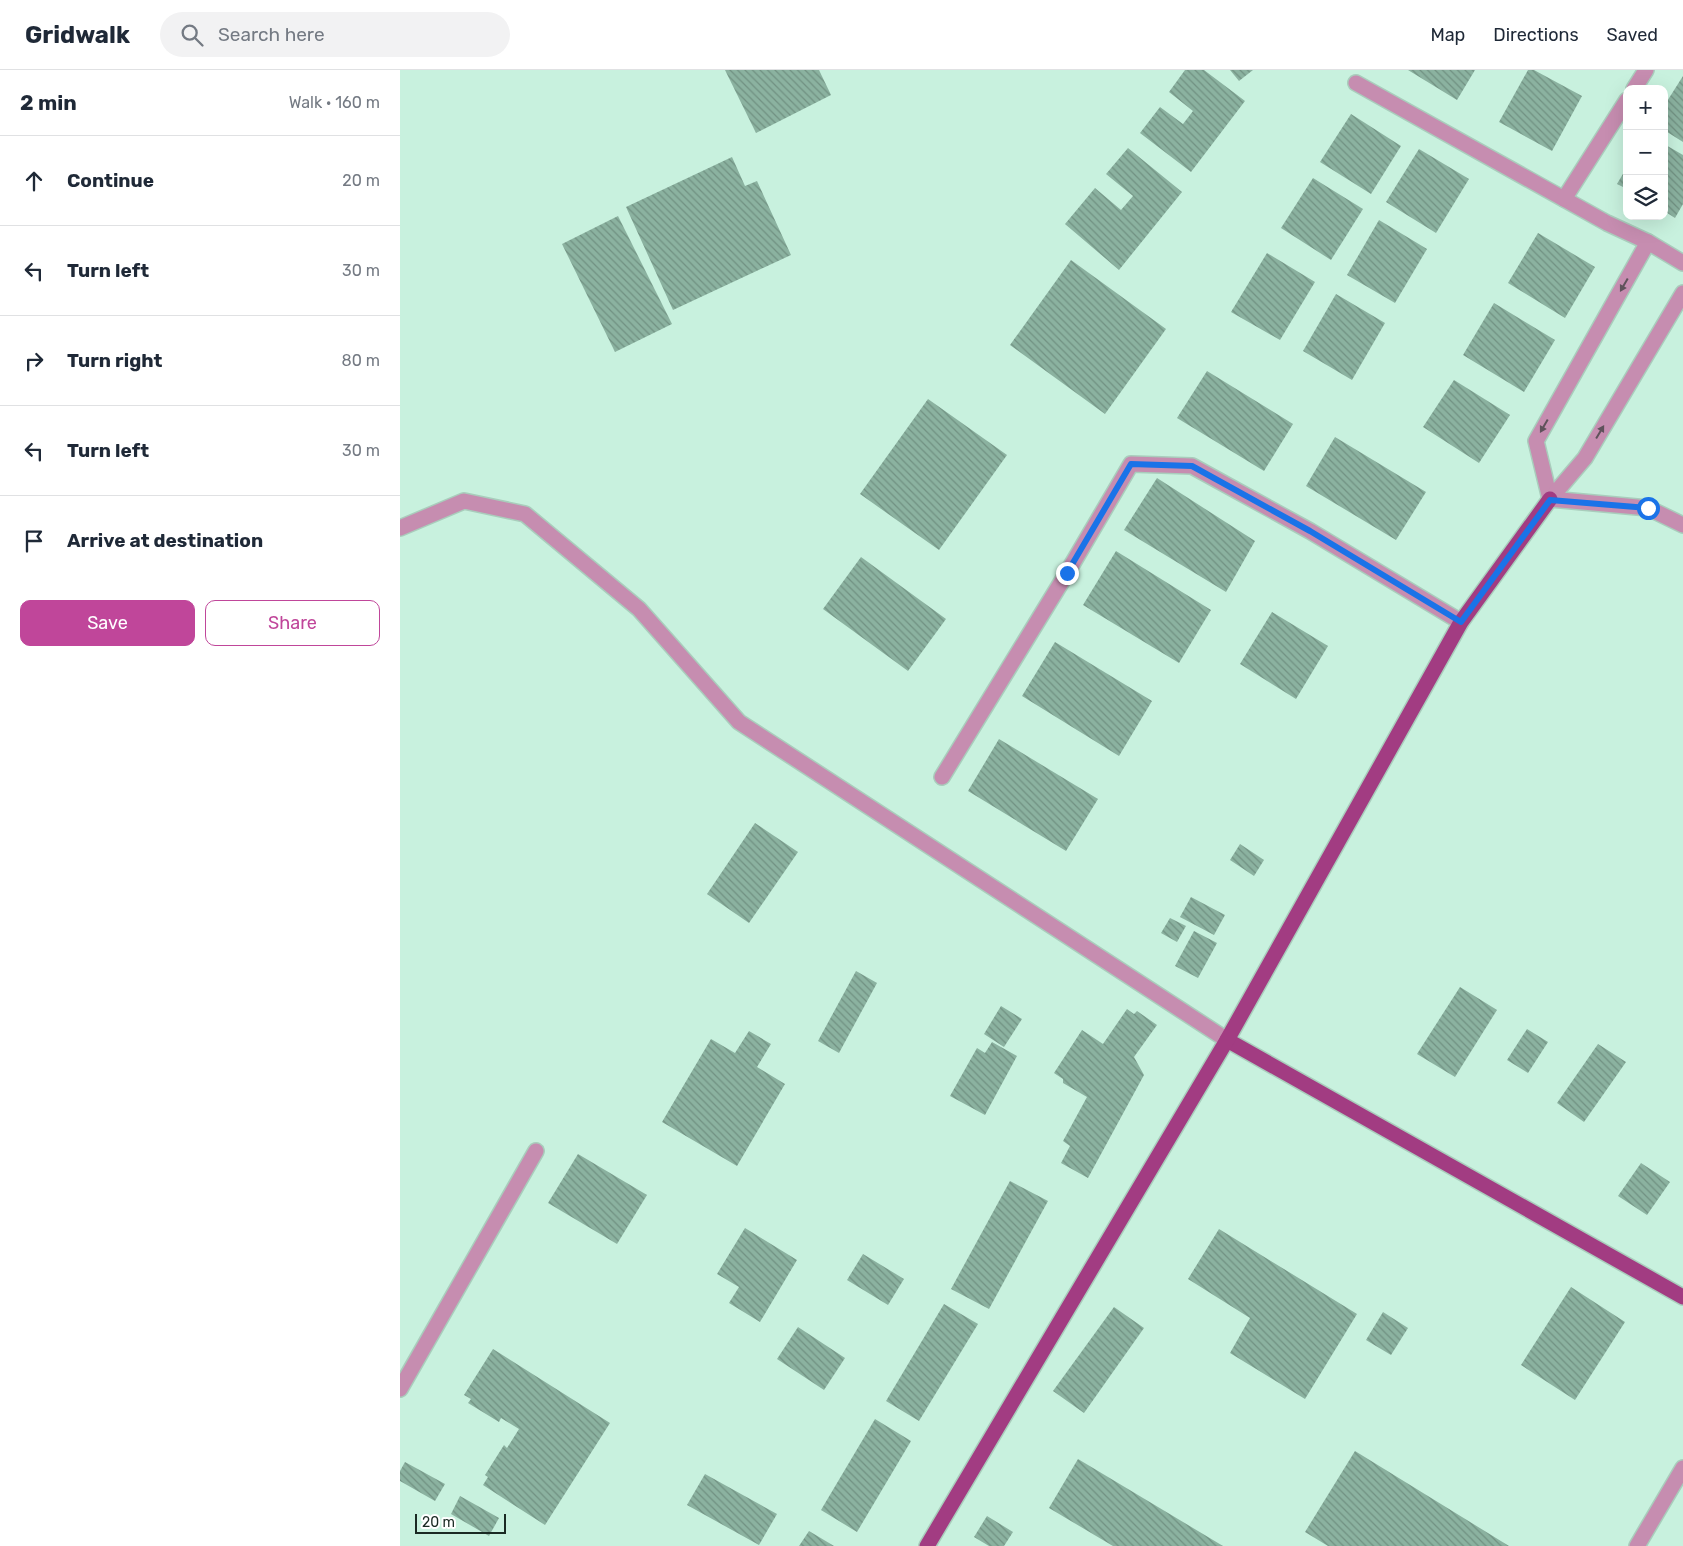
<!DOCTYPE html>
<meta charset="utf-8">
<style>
body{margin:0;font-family:Rubik,sans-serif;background:#f2f2f3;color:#1f2937}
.controls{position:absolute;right:15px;top:15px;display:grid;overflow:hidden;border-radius:10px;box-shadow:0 5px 20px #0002}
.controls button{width:45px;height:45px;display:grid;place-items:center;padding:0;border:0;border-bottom:1px solid #e0e1e3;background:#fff;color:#1f2937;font:25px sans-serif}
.scale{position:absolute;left:15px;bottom:12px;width:91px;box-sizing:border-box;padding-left:5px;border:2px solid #1a2a23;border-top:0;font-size:14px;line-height:18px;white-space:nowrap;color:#1a2a23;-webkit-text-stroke:4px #fff;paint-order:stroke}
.stop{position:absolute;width:15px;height:15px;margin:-11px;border:4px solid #1a73e8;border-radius:50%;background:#fff}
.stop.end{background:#1a73e8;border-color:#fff;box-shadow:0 1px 5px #0008}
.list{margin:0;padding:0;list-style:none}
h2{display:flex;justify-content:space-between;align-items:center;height:65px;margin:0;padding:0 20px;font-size:21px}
h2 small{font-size:16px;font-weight:400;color:#747a83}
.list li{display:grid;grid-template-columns:32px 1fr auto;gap:15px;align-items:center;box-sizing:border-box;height:90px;padding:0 20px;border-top:1px solid #e0e1e3}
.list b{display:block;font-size:19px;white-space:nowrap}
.list em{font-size:16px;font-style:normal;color:#747a83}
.actions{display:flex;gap:10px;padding:15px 20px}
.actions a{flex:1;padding:11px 0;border:1px solid #c0469a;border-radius:10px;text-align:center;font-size:18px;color:#c0469a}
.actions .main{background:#c0469a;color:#fff}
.icon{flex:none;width:28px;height:28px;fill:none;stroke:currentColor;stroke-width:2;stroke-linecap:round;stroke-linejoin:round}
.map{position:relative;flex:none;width:1283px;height:1476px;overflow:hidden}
header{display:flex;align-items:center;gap:30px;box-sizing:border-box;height:70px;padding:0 25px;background:#fff;border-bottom:1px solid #e0e1e3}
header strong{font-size:24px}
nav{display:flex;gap:28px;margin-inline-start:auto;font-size:18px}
.search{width:350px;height:45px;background:#f2f2f3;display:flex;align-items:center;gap:12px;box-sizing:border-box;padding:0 18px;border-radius:28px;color:#747a83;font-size:19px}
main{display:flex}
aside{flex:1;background:#fff}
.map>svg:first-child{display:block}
.building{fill:url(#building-back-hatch)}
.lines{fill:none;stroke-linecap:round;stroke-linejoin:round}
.minor-casing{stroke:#a9cdbc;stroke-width:18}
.major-casing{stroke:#a9cdbc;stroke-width:18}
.minor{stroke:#c68db0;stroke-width:15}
.major{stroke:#a23c82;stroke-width:15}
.oneway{fill:#5f525b}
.route{stroke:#1a73e8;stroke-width:6}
</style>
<header>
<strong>Gridwalk</strong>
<div class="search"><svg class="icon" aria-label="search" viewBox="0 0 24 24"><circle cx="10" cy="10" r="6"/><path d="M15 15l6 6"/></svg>Search here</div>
<nav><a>Map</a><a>Directions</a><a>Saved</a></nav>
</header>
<main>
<aside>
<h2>2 min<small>Walk · 160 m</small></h2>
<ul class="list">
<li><svg class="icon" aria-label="ahead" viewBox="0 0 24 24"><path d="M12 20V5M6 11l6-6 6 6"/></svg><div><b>Continue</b></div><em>20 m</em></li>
<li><svg class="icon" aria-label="left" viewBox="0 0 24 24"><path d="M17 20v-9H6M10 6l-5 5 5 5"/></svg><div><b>Turn left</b></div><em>30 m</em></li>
<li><svg class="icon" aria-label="right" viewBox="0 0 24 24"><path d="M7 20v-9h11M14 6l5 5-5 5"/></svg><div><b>Turn right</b></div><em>80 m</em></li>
<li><svg class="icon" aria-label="left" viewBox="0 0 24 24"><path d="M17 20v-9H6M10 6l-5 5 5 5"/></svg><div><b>Turn left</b></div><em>30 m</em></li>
<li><svg class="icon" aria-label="arrive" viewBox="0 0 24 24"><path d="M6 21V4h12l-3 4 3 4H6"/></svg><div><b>Arrive at destination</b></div></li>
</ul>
<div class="actions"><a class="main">Save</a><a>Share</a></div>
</aside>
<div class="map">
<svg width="1283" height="1476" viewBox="0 0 1283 1476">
<defs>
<pattern id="building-back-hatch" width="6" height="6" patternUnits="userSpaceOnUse" patternTransform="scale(1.25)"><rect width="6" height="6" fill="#8bb2a0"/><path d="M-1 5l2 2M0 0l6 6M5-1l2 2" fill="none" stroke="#719182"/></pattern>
</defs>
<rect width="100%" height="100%" fill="#c8f1de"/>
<g class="building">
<polygon points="325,0 419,0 431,25 356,63"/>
<polygon points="785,0 804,0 845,31 791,102 740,63 760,37 783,54 793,41 769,22"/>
<polygon points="830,0 853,0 839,11"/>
<polygon points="1008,0 1075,0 1057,30"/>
<polygon points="1128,0 1134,0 1182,26 1152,81 1099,52"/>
<polygon points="1283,6 1283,72 1264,60 1264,36"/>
<polygon points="951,44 1001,76 971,124 920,92"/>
<polygon points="1264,74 1283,85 1283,134 1275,148 1264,141"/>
<polygon points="728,78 782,122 719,200 665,154 695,118 721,140 733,126 706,104"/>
<polygon points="1019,79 1069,109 1036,163 986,132"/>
<polygon points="332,87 345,116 357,111 391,185 273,240 226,137"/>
<polygon points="1227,97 1227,119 1217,114"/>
<polygon points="913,108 963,139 931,190 881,158"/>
<polygon points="218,146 272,254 215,282 162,174"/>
<polygon points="979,150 1027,179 995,233 947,205"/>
<polygon points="1138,163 1195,197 1165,248 1108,213"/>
<polygon points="867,183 915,212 880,270 831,242"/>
<polygon points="671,190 766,259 705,344 610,275"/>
<polygon points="936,224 985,253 952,310 903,281"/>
<polygon points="1094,233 1155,270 1124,322 1063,285"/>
<polygon points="807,301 893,354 864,401 777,348"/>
<polygon points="1054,310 1110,345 1079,393 1023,357"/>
<polygon points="528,329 607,385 539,480 460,424"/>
<polygon points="935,367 1026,422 996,470 906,416"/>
<polygon points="757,408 855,471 826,522 724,460"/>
<polygon points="716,481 811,540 779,593 683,535"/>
<polygon points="461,487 546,549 508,601 423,539"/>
<polygon points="872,542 928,576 896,629 840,594"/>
<polygon points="655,572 752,631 719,686 622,626"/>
<polygon points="599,669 698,729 666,781 568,721"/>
<polygon points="355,753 398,782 349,853 307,824"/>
<polygon points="840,774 864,790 854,806 830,790"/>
<polygon points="791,827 825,845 814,865 780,847"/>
<polygon points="770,848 786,856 777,872 761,863"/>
<polygon points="794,861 817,873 798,908 775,896"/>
<polygon points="456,901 477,913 439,983 418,971"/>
<polygon points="1060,917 1097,940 1055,1007 1017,984"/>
<polygon points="601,936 622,949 604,977 584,964"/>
<polygon points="727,939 734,944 737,941 757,955 734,987 744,1005 688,1108 661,1093 670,1076 663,1071 687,1027 663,1013 663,1009 654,1003 682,960 703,974"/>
<polygon points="1127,959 1148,972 1128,1003 1107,990"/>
<polygon points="349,961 371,974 357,997 385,1014 337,1096 262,1052 311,969 335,983"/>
<polygon points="592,972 617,986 585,1045 550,1026 577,978 585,983"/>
<polygon points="1198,974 1226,992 1184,1052 1157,1033"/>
<polygon points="178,1084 247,1125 217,1174 148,1133"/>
<polygon points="1241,1093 1270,1112 1247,1145 1218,1126"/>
<polygon points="610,1111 648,1131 589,1239 551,1219"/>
<polygon points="345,1158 397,1190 360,1252 329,1233 339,1217 317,1204"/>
<polygon points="819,1159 957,1244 905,1329 830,1283 850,1248 788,1209"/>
<polygon points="463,1184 504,1209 488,1235 447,1210"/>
<polygon points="1171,1217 1225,1252 1175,1330 1121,1295"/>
<polygon points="544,1234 578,1254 519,1351 486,1331"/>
<polygon points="714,1237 744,1258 684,1343 653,1321"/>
<polygon points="983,1242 1008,1258 991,1285 966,1270"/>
<polygon points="398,1257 445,1288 424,1320 377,1289"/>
<polygon points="93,1279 210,1353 145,1455 83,1415 88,1407 85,1405 104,1375 107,1378 119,1359 101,1348 99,1352 68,1333 71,1329 64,1325"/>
<polygon points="475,1349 511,1371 457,1462 421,1440"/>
<polygon points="955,1381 1109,1476 928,1476 905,1462"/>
<polygon points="678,1389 823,1476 713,1476 649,1438"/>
<polygon points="5,1392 45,1414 35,1431 0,1411 0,1401"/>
<polygon points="305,1404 377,1444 359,1475 287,1435"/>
<polygon points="60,1426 99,1448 89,1466 51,1444"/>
<polygon points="587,1446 613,1462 604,1476 589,1476 574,1467"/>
<polygon points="409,1461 434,1476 399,1476"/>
</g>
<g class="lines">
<g class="minor-casing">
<g id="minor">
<polyline points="956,13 1207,153 1248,172 1283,193"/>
<polyline points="1234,19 1246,0"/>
<polyline points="1164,129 1227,30"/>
<polyline points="1150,429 1136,371 1248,172"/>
<polyline points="1150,429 1185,388 1283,223"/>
<polyline points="1150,429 1248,438 1283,455"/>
<polyline points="0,458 64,431 125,444 239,539 339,652 827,970"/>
<polyline points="542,707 667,503 731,394 792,396 910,461 1061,552"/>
<polyline points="0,1319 136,1081"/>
<polyline points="1237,1476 1283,1398"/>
</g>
</g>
<g class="major-casing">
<g id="major">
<polyline points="827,970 1283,1227"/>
<polyline points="527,1476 827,970 1061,552 1150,429"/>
</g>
</g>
<use href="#minor" class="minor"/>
<use href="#major" class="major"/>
</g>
<defs><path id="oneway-solid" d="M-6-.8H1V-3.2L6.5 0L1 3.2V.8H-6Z" transform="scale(1.25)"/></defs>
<g class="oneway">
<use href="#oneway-solid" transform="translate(1224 215) rotate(120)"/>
<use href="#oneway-solid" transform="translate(1144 356) rotate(120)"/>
<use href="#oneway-solid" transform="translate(1200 362) rotate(-59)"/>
</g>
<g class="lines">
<polyline class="route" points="667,503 731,394 792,396 910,461 1061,552 1150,430 1248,438"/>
</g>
</svg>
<div class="controls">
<button>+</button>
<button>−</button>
<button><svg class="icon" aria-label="layers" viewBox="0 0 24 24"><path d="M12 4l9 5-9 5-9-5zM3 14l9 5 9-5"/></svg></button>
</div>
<div class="scale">20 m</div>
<div class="stop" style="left:1248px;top:438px"></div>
<div class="stop end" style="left:667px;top:503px"></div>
</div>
</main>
